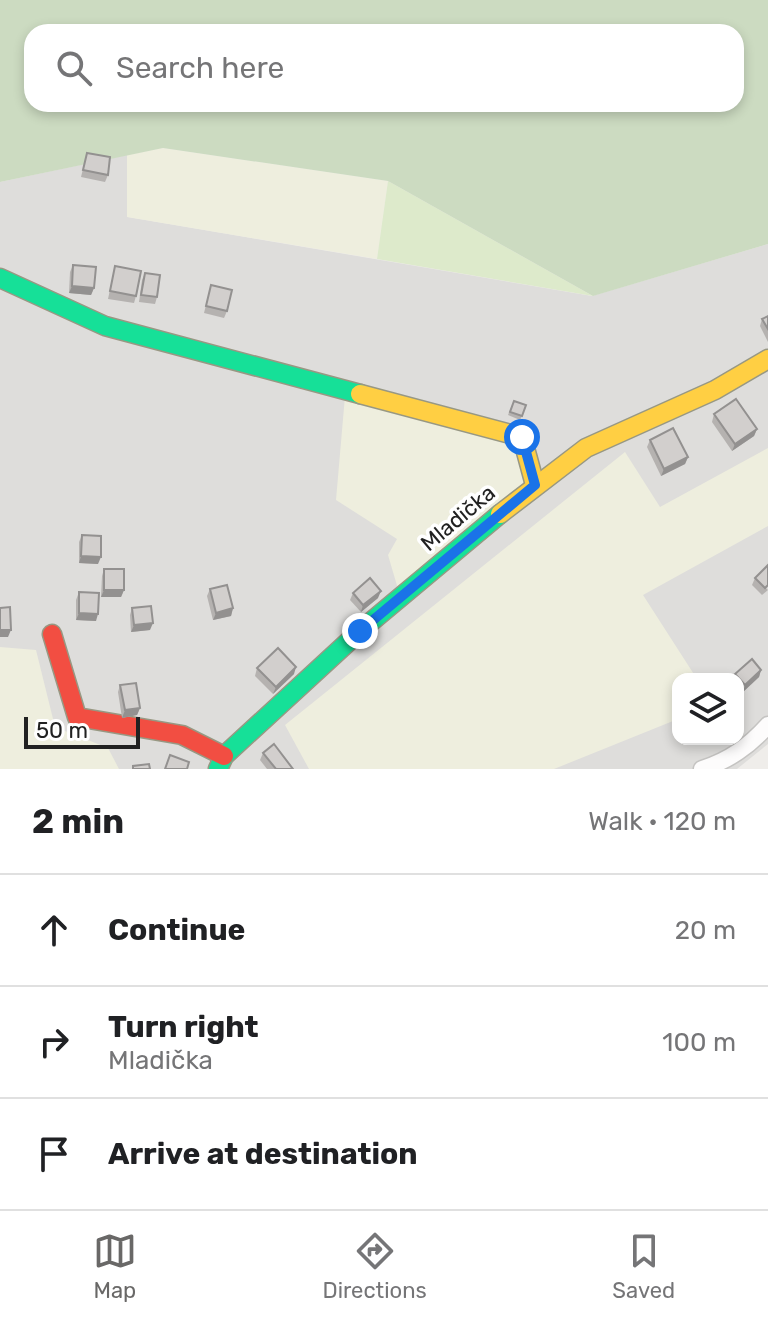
<!DOCTYPE html>
<meta charset="utf-8">
<style>
body{margin:0;font-family:Rubik,sans-serif;background:#f2f2f2;color:#202124}
.controls{position:absolute;right:24px;bottom:24px;display:grid;overflow:hidden;border-radius:16px;box-shadow:0 4px 12px #0003}
.controls button{width:72px;height:72px;display:grid;place-items:center;padding:0;border:0;border-bottom:2px solid #e0e0e0;background:#fff;color:#202124;font:40px sans-serif}
.scale{position:absolute;left:24px;bottom:20px;width:116px;box-sizing:border-box;padding-left:8px;border:4px solid #212121;border-top:0;font-size:22px;line-height:28px;white-space:nowrap;color:#212121;-webkit-text-stroke:6px #fff;paint-order:stroke}
.stop{position:absolute;width:24px;height:24px;margin:-18px;border:6px solid #1a73e8;border-radius:50%;background:#fff}
.stop.end{background:#1a73e8;border-color:#fff;box-shadow:0 2px 8px #0008}
.list{margin:0;padding:0;list-style:none}
h2{display:flex;justify-content:space-between;align-items:center;height:104px;margin:0;padding:0 32px;font-size:34px}
h2 small{font-size:26px;font-weight:400;color:#757577}
.list li{display:grid;grid-template-columns:52px 1fr auto;gap:24px;align-items:center;box-sizing:border-box;height:112px;padding:0 32px;border-top:2px solid #e0e0e0}
.list b{display:block;font-size:30px;white-space:nowrap}
.list p{margin:0;font-size:26px;white-space:nowrap;color:#757577}
.list em{font-size:26px;font-style:normal;color:#757577}
.icon{flex:none;width:44px;height:44px;fill:none;stroke:currentColor;stroke-width:2;stroke-linecap:round;stroke-linejoin:round}
.map{position:relative;flex:none;width:768px;height:769px;overflow:hidden}
.search{position:absolute;background:#fff;box-shadow:0 4px 12px #0003;left:24px;right:24px;top:24px;height:88px;display:flex;align-items:center;gap:20px;box-sizing:border-box;padding:0 28px;border-radius:24px;color:#757577;font-size:30px}
.sheet{height:440px;background:#fff}
nav{display:flex;justify-content:space-around;align-items:center;box-sizing:border-box;height:112px;border-top:2px solid #e0e0e0;background:#fff;font-size:22px;color:#757577}
nav a{display:grid;justify-items:center;gap:4px}
nav .on{color:#696867}
.map>svg:first-child{display:block}
.residential{fill:#dedddb;fill-rule:evenodd}
.farmland{fill:#eeeede}
.grass{fill:#ddeacb}
.forest{fill:#ccdbc1;fill-rule:evenodd}
.lines{fill:none;stroke-linecap:round;stroke-linejoin:round}
.street-casing{stroke:#c5c4c2;stroke-width:19}
.fast-casing{stroke:#989883;stroke-width:21}
.slow-casing{stroke:#989883;stroke-width:21}
.jam-casing{stroke:#989883;stroke-width:21}
.street{stroke:#fdfcfc;stroke-width:16}
.fast{stroke:#16e098;stroke-width:18}
.slow{stroke:#ffcf43;stroke-width:18}
.jam{stroke:#f24e42;stroke-width:18}
.wall{fill:#b5b2b0}
.shaded-wall{fill:#939190}
.building{fill:#d2cfcd;stroke:#939190;stroke-width:2}
.route{stroke:#1a73e8;stroke-width:10}
.labels{text-anchor:middle;dominant-baseline:central;stroke-width:7;stroke-linejoin:round;paint-order:stroke}
.street-label{font-size:22px;fill:#212121;stroke:#fff}
</style>
<div class="map">
<svg width="768" height="769" viewBox="0 0 768 769">
<rect width="100%" height="100%" fill="#efedea"/>
<path class="residential" d="M127 155 128 217 592 296 768 244V744L737 769H0V182ZM678 679H738V739H678Z"/>
<g class="farmland">
<polygon points="163,148 388,181 377,259 127,217 127,155"/>
<polygon points="345,396 517,444 527,482 398,589 388,555 397,539 336,500"/>
<polygon points="768,448 768,526 643,595 697,679 678,679 678,719 554,769 309,769 285,725 625,452 660,507"/>
<polygon points="0,647 36,650 55,727 108,748 119,769 0,769"/>
</g>
<polygon class="grass" points="388,181 593,296 377,259"/>
<path class="forest" d="M0 0H768V244L593 296 388 181 163 148 0 182ZM32 32H736V104H32Z"/>
<g class="lines">
<g class="street-casing">
<path id="street" d="M702 769C730 760 749 746 768 725"/>
</g>
<g class="fast-casing">
<g id="fast">
<polyline points="0,278 105,326 360,394"/>
<polyline points="218,769 224,756 360,631 500,514"/>
</g>
</g>
<g class="slow-casing">
<g id="slow">
<polyline points="360,394 522,437 535,485"/>
<polyline points="500,514 586,448 715,390 768,359"/>
</g>
</g>
<g class="jam-casing">
<polyline id="jam" points="52,634 77,717 182,735 224,756"/>
</g>
<use href="#street" class="street"/>
<use href="#fast" class="fast"/>
<use href="#slow" class="slow"/>
<use href="#jam" class="jam"/>
</g>
<g class="wall">
<polygon points="87,153 108,175 105,182 81,177"/>
<polygon points="73,265 94,288 91,295 69,293 70,272"/>
<polygon points="115,266 136,296 134,303 108,299"/>
<polygon points="145,273 157,297 155,304 139,302 142,280"/>
<polygon points="211,285 227,311 224,318 204,313"/>
<polygon points="768,316 768,342 760,326 762,319"/>
<polygon points="514,401 522,416 520,420 508,415"/>
<polygon points="714,414 757,429 754,436 732,451 712,422"/>
<polygon points="650,440 688,457 685,464 661,476 647,447"/>
<polygon points="82,535 98,564 79,563 79,542"/>
<polygon points="104,569 124,590 121,597 101,597 102,576"/>
<polygon points="755,578 768,590 762,595 752,585"/>
<polygon points="210,589 233,608 231,616 213,620 207,596"/>
<polygon points="79,592 96,621 76,620 76,600"/>
<polygon points="353,593 378,598 361,612 350,600"/>
<polygon points="132,608 150,630 131,632 130,615"/>
<polygon points="257,668 294,674 273,694 255,676"/>
<polygon points="761,670 759,677 743,692 738,687 738,679 734,679 735,674"/>
<polygon points="120,685 140,708 137,715 122,718 118,692"/>
<polygon points="263,753 293,769 267,769 260,760"/>
</g>
<g class="shaded-wall">
<polygon points="72,286 94,288 91,295 69,293"/>
<polygon points="757,429 754,436 732,451 735,444"/>
<polygon points="688,457 685,464 661,476 664,469"/>
<polygon points="81,556 101,557 98,564 79,563"/>
<polygon points="104,590 124,590 121,597 101,597"/>
<polygon points="381,591 378,598 361,612 363,605"/>
<polygon points="233,608 231,616 213,620 216,613"/>
<polygon points="79,613 98,614 96,621 76,620"/>
<polygon points="153,623 150,630 131,632 134,625"/>
<polygon points="0,630 11,630 8,637 0,637"/>
<polygon points="296,667 294,674 273,694 276,687"/>
<polygon points="761,670 759,677 743,692 745,685"/>
<polygon points="140,708 137,715 122,718 125,710"/>
</g>
<g class="building">
<polygon points="87,153 110,157 108,175 83,170"/>
<polygon points="73,265 96,267 94,288 72,286"/>
<polygon points="115,266 141,271 136,296 110,291"/>
<polygon points="145,273 160,275 157,297 141,295"/>
<polygon points="211,285 232,290 227,311 206,306"/>
<polygon points="768,316 768,329 762,319"/>
<polygon points="736,399 757,429 735,444 714,414"/>
<polygon points="514,401 526,405 522,416 510,412"/>
<polygon points="673,428 688,457 664,469 650,440"/>
<polygon points="82,535 101,536 101,557 81,556"/>
<polygon points="768,565 768,585 765,588 755,578"/>
<rect x="104" y="569" width="20" height="21"/>
<polygon points="370,578 381,591 363,605 353,593"/>
<polygon points="227,585 233,608 216,613 210,589"/>
<polygon points="79,592 99,593 98,614 79,613"/>
<polygon points="151,606 153,623 134,625 132,608"/>
<polygon points="10,607 11,630 0,630 0,608"/>
<polygon points="278,648 296,667 276,687 257,668"/>
<polygon points="752,659 761,670 745,685 735,674"/>
<polygon points="136,683 140,708 125,710 120,685"/>
<polygon points="274,744 293,769 276,769 263,753"/>
<polygon points="170,755 189,762 187,769 165,769"/>
<polygon points="149,764 150,769 133,769 133,766"/>
</g>
<g class="lines">
<polyline class="route" points="360,631 535,485 522,437"/>
</g>
<g class="labels">
<g class="street-label">
<text transform="translate(458 518) rotate(-40)">Mladička</text>
</g>
</g>
</svg>
<div class="controls">
<button><svg class="icon" aria-label="layers" viewBox="0 0 24 24"><path d="M12 4l9 5-9 5-9-5zM3 14l9 5 9-5"/></svg></button>
</div>
<div class="scale">50 m</div>
<div class="stop" style="left:522px;top:437px"></div>
<div class="stop end" style="left:360px;top:631px"></div>
<div class="search"><svg class="icon" aria-label="search" viewBox="0 0 24 24"><circle cx="10" cy="10" r="6"/><path d="M15 15l6 6"/></svg>Search here</div>
</div>
<section class="sheet">
<h2>2 min<small>Walk · 120 m</small></h2>
<ul class="list">
<li><svg class="icon" aria-label="ahead" viewBox="0 0 24 24"><path d="M12 20V5M6 11l6-6 6 6"/></svg><div><b>Continue</b></div><em>20 m</em></li>
<li><svg class="icon" aria-label="right" viewBox="0 0 24 24"><path d="M7 20v-9h11M14 6l5 5-5 5"/></svg><div><b>Turn right</b><p>Mladička</p></div><em>100 m</em></li>
<li><svg class="icon" aria-label="arrive" viewBox="0 0 24 24"><path d="M6 21V4h12l-3 4 3 4H6"/></svg><div><b>Arrive at destination</b></div></li>
</ul>
</section>
<nav>
<a class="on"><svg class="icon" aria-label="map" viewBox="0 0 24 24"><path d="M3 6l6-2 6 2 6-2v14l-6 2-6-2-6 2zM9 4v14M15 6v14"/></svg>Map</a>
<a><svg class="icon" aria-label="directions" viewBox="0 0 24 24"><path d="M12 3l9 9-9 9-9-9zM9 14v-3h6M13 9l2 2-2 2"/></svg>Directions</a>
<a><svg class="icon" aria-label="saved" viewBox="0 0 24 24"><path d="M7 4h10v16l-5-4-5 4z"/></svg>Saved</a>
</nav>
